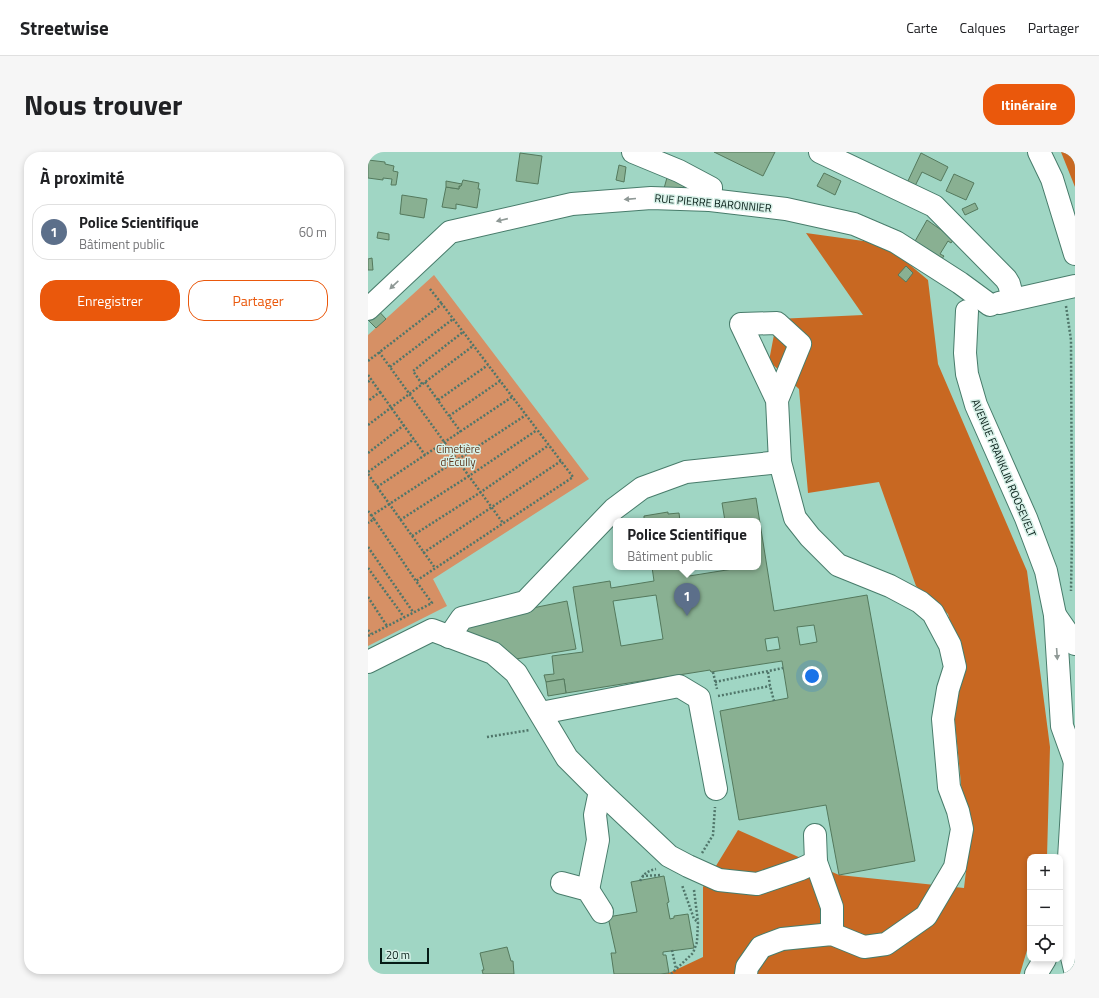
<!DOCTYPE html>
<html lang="fr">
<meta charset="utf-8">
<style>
body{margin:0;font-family:"Titillium Web",sans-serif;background:#f6f6f6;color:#202124}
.controls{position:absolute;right:12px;bottom:12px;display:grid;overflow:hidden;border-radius:8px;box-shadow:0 2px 6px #0003}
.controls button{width:36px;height:36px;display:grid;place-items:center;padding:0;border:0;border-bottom:1px solid #e0e0e0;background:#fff;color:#202124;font:20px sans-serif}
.scale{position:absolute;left:12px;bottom:10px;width:49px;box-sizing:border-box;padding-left:4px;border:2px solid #061c16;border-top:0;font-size:11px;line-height:14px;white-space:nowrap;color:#061c16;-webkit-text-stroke:3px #d6f0e7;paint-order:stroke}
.you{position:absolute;left:444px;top:524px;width:14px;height:14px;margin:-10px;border:3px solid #fff;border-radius:50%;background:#1a73e8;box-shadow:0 0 0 6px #1a73e833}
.badge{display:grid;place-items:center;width:26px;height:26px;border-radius:50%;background:#ea580c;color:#fff;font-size:13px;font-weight:700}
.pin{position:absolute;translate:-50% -33px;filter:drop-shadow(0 1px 2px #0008)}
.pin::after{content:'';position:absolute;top:21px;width:14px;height:12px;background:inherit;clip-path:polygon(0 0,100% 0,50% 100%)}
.popup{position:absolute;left:245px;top:366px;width:148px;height:52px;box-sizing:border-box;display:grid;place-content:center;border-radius:8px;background:#fff;filter:drop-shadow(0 1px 3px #0005);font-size:13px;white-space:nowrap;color:#757577}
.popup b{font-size:15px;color:#202124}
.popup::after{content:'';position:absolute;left:50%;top:100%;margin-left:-8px;border:8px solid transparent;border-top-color:#fff}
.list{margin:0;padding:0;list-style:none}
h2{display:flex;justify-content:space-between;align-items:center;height:52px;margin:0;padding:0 16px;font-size:17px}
h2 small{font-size:13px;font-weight:400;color:#757577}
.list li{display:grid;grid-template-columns:26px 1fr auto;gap:12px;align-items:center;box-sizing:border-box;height:56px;margin:0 8px 8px;padding:0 8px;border:1px solid #e0e0e0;border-radius:16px}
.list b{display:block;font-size:15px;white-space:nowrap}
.list p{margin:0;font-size:13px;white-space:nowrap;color:#757577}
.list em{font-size:13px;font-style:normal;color:#757577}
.actions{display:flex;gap:8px;padding:12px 16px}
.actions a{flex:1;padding:9px 0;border:1px solid #ea580c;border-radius:16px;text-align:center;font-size:14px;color:#ea580c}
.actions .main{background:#ea580c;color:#fff}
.icon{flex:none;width:22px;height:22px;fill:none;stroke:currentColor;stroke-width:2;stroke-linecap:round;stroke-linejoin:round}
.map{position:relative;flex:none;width:707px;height:822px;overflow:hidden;border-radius:16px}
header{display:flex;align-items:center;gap:24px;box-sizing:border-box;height:56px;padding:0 20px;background:#fff;border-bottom:1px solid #e0e0e0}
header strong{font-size:19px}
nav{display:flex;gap:22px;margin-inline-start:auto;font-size:14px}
.intro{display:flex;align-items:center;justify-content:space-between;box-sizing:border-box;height:96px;padding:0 24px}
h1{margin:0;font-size:28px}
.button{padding:10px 18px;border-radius:16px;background:#ea580c;color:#fff;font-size:14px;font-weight:700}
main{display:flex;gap:24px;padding:0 24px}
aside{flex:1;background:#fff;border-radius:16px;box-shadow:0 2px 6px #0003}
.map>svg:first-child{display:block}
.green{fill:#d69065}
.forest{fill:#c86822}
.building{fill:#89b092;stroke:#54795d;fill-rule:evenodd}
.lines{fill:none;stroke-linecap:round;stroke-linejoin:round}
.minor-casing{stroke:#487c6b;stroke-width:24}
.major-casing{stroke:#487c6b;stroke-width:24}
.path{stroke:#50766a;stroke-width:2.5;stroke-dasharray:2 2;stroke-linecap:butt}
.minor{stroke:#fff;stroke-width:22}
.major{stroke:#fff;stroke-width:22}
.oneway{fill:#8f9996}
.labels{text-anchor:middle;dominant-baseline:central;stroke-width:3;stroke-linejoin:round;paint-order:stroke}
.street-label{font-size:11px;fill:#061c16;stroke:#d6f0e7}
.park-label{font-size:11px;fill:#5d351b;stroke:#d6f0e7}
</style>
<header>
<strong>Streetwise</strong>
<nav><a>Carte</a><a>Calques</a><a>Partager</a></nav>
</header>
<div class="intro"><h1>Nous trouver</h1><a class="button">Itinéraire</a></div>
<main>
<aside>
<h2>À proximité<small></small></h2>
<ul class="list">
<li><span class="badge" style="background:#5c6f8a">1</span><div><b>Police Scientifique</b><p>Bâtiment public</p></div><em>60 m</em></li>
</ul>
<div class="actions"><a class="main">Enregistrer</a><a>Partager</a></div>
</aside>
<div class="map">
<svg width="707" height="822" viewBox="0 0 707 822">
<rect width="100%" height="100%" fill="#a0d6c4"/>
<polygon class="green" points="66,123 221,327 65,427 79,454 0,494 0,183"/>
<g class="forest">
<polygon points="693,0 707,0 707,35"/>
<polygon points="438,81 517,92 560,128 570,212 659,419 682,595 679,705 662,705 662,788 652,822 292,822 301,821 335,805 335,735 370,678 471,723 596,736 600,702 585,551 589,493 580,462 548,434 511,330 440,341 431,237 401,209 409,167 495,163"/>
</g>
<g class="building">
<polygon points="346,0 407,0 395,24"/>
<polygon points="152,1 174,4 170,32 148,29"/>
<polygon points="553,1 580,15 573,29 554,20 547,34 539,31"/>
<polygon points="0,8 17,10 17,12 26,14 25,19 30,20 28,33 23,33 24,27 15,26 15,28 0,26"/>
<polygon points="251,13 258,15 256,30 248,28"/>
<polygon points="456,21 473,29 467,43 449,34"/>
<polygon points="300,22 331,42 295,40"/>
<polygon points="586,22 606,31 598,48 578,39"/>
<polygon points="95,28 111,31 110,37 112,37 109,56 88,52 88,57 74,55 78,35 91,37 91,34 93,34"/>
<polygon points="78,29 94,32 93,34 91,34 91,37 78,35"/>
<polygon points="34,43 59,47 56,66 32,62"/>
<polygon points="607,51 610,57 597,63 594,57"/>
<polygon points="559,68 586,87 583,91 580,89 572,102 576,104 573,108 546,91"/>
<polygon points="10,80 21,82 21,88 9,86"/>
<polygon points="4,106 5,118 0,118 0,107"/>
<polygon points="538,114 545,121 538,130 530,123"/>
<polygon points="7,155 18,167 8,176 0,168 0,161"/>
<path d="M388 346 406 459 499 443 547 709 471 723 458 653 371 668 352 559 420 546 414 509 343 520 342 518 198 541 196 527 178 530 176 523 186 522 184 504 215 500 205 435 242 429 243 436 286 429 284 415H320L321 424 365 417 364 415H390V369H357L354 351ZM288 443 295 487 253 494 245 449ZM446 473 449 490 432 493 429 475ZM410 485 412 497 399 499 397 487Z"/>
<polygon points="300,360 300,362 311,361 312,369 276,369 276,364"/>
<polygon points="199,449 208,497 148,507 93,480 101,469"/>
<polygon points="196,527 198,541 180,544 178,530"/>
<polygon points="296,724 301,750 299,751 302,767 306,766 306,764 320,762 326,796 295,800 295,803 298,803 301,821 292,822 246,822 243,801 248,801 240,765 269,760 263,730"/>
<polygon points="139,795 143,809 145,809 146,822 115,822 114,818 116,818 112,801"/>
</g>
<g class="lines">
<g class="minor-casing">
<g id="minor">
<polyline points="265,0 311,19 343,36 342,48"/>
<polyline points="452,0 566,54 638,127 641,132 645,147"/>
<polyline points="631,151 707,134"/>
<polyline points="0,157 82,80 204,52 283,46 342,48 418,57 486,72 528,90 592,131 622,153"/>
<polyline points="599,159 597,201 599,222 608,253 658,366 678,419 687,463 694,574 707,610"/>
<polyline points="687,463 707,492"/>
<polyline points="81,485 94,466 157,450 246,357 274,336 318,320 412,310"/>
<polyline points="0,510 64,478 125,501 148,521 199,606 232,639 301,704 320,714 351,728 389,732 433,717 448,710"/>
<polyline points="173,561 311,534 331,546 348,637"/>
<polyline points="447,683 448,710 464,755 464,782"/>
<polyline points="194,731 220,738 234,760"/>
<polyline points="220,738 230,688 227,663 232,639"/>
<polyline points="378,822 379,815 393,795 414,787 464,782 496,795 518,792 558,764 587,715 594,677 590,659 581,635 575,567 580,537 587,515 582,493 565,461 552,450 522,434 470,413 442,385 427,366 412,310 409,248 432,192 409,171 373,172 409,248"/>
</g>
</g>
<g class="major-casing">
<g id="major">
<polyline points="671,0 684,27 707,102"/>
<polyline points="707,607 698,756 703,801 707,818"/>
<polyline points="668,822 677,807"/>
</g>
</g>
<g class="path">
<polyline points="62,137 74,152"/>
<polyline points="698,154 703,188 704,384 703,439"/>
<polyline points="11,200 135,371"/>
<polyline points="0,209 74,152 205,325 48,429 64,451 0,484"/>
<polyline points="22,215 85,167"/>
<polyline points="0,223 12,240 0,249"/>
<polyline points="0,230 3,227"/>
<polyline points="57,230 81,264"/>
<polyline points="54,232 45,219 95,180"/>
<polyline points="12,240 57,303"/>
<polyline points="70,248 120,213"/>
<polyline points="0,273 105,194"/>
<polyline points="93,280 81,264 132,229"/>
<polyline points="0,301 36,273"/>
<polyline points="0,320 46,287"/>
<polyline points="0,322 67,416"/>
<polyline points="9,335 144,245"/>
<polyline points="0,359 6,367 0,371"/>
<polyline points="3,364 158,263"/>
<polyline points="6,367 48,429"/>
<polyline points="32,368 101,324 169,278"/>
<polyline points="44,384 113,340 181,293"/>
<polyline points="0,395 45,460"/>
<polyline points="55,401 193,309"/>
<polyline points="0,416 36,465"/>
<polyline points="0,445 19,474"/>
<polyline points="0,478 3,482"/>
<polyline points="345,520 349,537"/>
<polyline points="400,520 402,534 406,549"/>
<polyline points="347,530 415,516"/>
<polyline points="350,544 402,534"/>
<polyline points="119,585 162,578"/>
<polyline points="334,701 345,683 347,655"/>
<polyline points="274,724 294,723"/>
<path d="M272 729C276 721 280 719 288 717"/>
<polyline points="326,738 330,770"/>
<polyline points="304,798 308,817"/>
<polyline points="303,822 325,801 329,790 330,770 326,767 314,733"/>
</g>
<use href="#minor" class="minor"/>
<use href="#major" class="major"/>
</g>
<defs><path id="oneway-solid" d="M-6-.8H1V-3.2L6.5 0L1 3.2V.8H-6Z"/></defs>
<g class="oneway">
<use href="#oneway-solid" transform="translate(262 47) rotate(175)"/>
<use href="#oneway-solid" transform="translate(134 68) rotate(167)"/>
<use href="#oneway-solid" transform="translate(26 133) rotate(137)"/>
<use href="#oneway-solid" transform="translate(689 502) rotate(86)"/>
</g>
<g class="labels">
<g class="street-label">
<text transform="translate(345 51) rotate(5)">RUE PIERRE BARONNIER</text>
<text transform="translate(636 316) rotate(67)">AVENUE FRANKLIN ROOSEVELT</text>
</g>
<g class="park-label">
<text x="90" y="297">Cimetière<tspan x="90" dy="13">d'Écully</tspan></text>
</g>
</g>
</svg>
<div class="controls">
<button>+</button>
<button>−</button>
<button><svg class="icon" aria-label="locate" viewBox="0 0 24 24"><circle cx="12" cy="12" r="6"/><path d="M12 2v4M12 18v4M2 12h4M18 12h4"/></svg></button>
</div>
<div class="scale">20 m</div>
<div class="you"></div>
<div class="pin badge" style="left:319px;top:464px;background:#5c6f8a">1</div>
<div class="popup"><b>Police Scientifique</b>Bâtiment public</div>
</div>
</main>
